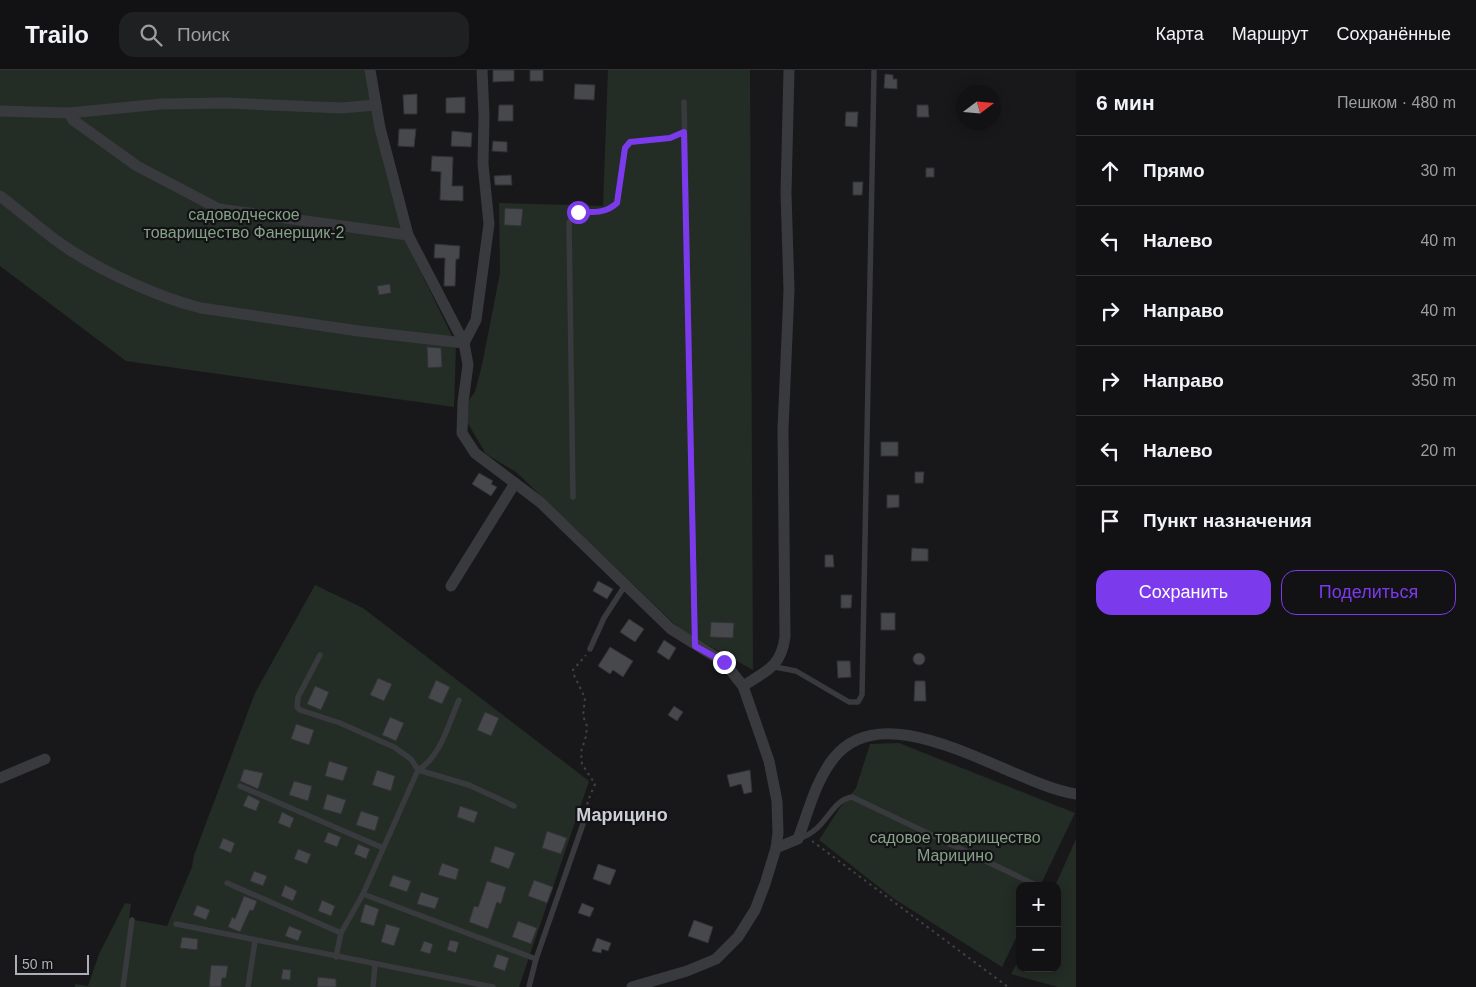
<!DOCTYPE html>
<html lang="ru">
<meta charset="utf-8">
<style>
body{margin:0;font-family:Arial,sans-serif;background:#1f2022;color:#f1f3f6}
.controls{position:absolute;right:15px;bottom:15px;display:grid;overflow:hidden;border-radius:10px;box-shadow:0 2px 12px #0003}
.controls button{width:45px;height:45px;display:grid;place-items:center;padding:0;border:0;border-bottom:1px solid #313234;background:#121214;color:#f1f3f6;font:25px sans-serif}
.compass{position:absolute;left:956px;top:15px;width:45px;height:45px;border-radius:50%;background:#121214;box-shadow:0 2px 12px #0003;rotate:74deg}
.scale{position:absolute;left:15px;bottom:12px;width:74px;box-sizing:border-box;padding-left:5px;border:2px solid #acafb8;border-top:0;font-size:14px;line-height:18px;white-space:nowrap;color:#acafb8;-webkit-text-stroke:4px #131315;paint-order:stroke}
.stop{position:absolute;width:15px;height:15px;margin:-11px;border:4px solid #7c3aed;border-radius:50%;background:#fff}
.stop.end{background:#7c3aed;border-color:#fff;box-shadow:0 1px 5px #0008}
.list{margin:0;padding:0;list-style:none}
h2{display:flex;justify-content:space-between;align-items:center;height:65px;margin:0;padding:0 20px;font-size:21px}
h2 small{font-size:16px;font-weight:400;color:#9c9ea0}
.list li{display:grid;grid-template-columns:32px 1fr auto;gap:15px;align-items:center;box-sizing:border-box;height:70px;padding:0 20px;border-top:1px solid #313234}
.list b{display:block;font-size:19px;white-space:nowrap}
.list em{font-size:16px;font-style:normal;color:#9c9ea0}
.actions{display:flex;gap:10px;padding:15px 20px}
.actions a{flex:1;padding:11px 0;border:1px solid #7c3aed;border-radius:15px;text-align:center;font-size:18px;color:#7c3aed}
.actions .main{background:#7c3aed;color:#fff}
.icon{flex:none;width:28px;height:28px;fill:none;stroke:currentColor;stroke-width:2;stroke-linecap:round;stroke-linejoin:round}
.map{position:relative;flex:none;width:1076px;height:917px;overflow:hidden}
header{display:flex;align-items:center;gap:30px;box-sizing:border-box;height:70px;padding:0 25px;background:#121214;border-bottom:1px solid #313234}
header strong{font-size:24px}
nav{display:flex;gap:28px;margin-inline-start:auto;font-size:18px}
.search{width:350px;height:45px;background:#1f2022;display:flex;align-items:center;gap:12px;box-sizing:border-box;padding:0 18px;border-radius:15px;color:#9c9ea0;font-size:19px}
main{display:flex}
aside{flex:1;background:#121214}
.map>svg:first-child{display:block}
.green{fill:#242c26}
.building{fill:#47484c;stroke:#323236}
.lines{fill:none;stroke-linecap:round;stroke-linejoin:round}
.path{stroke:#404145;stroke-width:2;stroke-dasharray:2.5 4;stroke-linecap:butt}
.lane{stroke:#393a3e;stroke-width:5.5}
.street{stroke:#393a3e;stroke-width:11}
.route{stroke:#7c3aed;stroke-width:6}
.labels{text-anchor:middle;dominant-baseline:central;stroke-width:4.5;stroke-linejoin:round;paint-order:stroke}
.park-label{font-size:16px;fill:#85a188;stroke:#131315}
.neighbourhood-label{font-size:18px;font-weight:bold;fill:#ccced5;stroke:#131315}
</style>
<header>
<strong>Trailo</strong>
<div class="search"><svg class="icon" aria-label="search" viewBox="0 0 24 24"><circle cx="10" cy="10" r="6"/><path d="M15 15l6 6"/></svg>Поиск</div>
<nav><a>Карта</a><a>Маршрут</a><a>Сохранённые</a></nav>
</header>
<main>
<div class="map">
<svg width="1076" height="917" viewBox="0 0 1076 917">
<rect width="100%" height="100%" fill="#18181a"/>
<g class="green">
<polygon points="0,0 366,0 408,176 456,274 454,337 126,291 0,196"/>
<polygon points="608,0 750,0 753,600 681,560 516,402 486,384 467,352 468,331 475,322 482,295 500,203 499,133 603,136"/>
<polygon points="315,515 363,538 589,711 519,917 75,917 75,914 88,916 99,884 125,833 131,834 129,849 167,856 192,797 194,785 255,623"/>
<polygon points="899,673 1075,743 1040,816 1020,816 1020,860 1002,897 893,828 819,770 839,739 856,718 870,674"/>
<polygon points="1076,769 1076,917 1058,917 1011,904 1020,888 1020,898 1057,898 1057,816 1055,816"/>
</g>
<g class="building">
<polygon points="493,0 514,0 514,11 493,12"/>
<rect x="530" y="0" width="13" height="11"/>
<polygon points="885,4 893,5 893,9 897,9 897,19 884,18"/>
<polygon points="575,14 595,15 594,30 574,29"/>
<polygon points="417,24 417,44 404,44 403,25"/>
<polygon points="465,27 465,43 446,43 446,28"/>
<polygon points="499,35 513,35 513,51 498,51"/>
<polygon points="917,35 928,35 929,47 917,47"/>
<polygon points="846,42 858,42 857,57 845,56"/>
<polygon points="399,59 416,59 414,77 398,76"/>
<polygon points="452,61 472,63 471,77 451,76"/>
<polygon points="493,71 507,72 507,82 492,81"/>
<polygon points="432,86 453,87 452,116 463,116 463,131 440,130 441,102 431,101"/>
<rect x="926" y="98" width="8" height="9"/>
<polygon points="511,105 512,115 495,115 494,106"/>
<polygon points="853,112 863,112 862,125 853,125"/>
<polygon points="505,138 523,139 521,156 504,155"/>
<polygon points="435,174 460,176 459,189 456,189 455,216 444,216 445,188 434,188"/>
<polygon points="390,214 391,223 379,225 377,216"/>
<polygon points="427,277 441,278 442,297 428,298"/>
<rect x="881" y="372" width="17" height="14"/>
<polygon points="915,402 924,402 923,413 915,413"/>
<polygon points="479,403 493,411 491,414 497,417 491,426 472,414"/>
<polygon points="887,425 899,425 899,437 887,438"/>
<polygon points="912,478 928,479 928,491 911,491"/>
<polygon points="825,485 833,485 834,497 825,497"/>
<polygon points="598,511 613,519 607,529 593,521"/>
<polygon points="841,525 852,525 851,538 841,538"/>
<rect x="881" y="543" width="14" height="17"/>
<polygon points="629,549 644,559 635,572 620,562"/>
<polygon points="711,552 734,553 733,568 710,567"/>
<polygon points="664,570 676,578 669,590 657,582"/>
<polygon points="610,577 633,591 623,607 613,600 610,604 598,596"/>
<circle cx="919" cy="589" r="6"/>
<polygon points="837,591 850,591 851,607 838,608"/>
<polygon points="378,608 392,614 384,631 370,625"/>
<polygon points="436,610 450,617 442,634 428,628"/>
<polygon points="915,611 925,611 926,631 914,631"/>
<polygon points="315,616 329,622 321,640 307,634"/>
<polygon points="674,636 683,642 677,651 668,645"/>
<polygon points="485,642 499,648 491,666 477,660"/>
<polygon points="390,647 404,653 396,671 382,665"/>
<polygon points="296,654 314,660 309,675 291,669"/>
<polygon points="329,691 348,697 343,711 325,706"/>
<polygon points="244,699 263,703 258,719 240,711"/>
<polygon points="377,700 395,706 391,721 372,715"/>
<polygon points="750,700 752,722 744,724 741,714 730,717 727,705"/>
<polygon points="294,711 312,716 308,731 289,725"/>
<polygon points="327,724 346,730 341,744 323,739"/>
<polygon points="248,725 260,731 256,741 243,736"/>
<polygon points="460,736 478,742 474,753 457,747"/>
<polygon points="361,741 379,747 375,761 356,755"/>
<polygon points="282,742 294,748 290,758 278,753"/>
<polygon points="547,761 567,768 561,784 542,778"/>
<polygon points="328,762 341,767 337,777 324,772"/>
<polygon points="223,768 235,773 231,783 219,778"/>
<polygon points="358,774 370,779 366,789 354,784"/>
<polygon points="495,776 515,783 509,799 490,792"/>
<polygon points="298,779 311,784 307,794 294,789"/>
<polygon points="442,793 459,799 456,810 438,805"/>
<polygon points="598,794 616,800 610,815 593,809"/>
<polygon points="254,801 267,806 263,816 250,811"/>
<polygon points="393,805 411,811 407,822 389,816"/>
<polygon points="534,810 553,817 547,833 528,826"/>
<polygon points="487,811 506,817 501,834 497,832 488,859 469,852 474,836 478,837"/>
<polygon points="285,815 297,821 293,831 281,826"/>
<polygon points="421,822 439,828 435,839 417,834"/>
<polygon points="244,826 257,831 253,841 250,840 240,862 228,857 232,847 235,849"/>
<polygon points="322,830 335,836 331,846 318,841"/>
<polygon points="582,833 594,838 590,847 578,843"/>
<polygon points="365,834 379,839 374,856 360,852"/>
<polygon points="197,835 210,840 206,850 193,845"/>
<polygon points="694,850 713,857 708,873 688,866"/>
<polygon points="518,851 537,858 531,874 512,867"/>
<polygon points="386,854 400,858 394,876 381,872"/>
<polygon points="289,856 302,861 298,871 285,866"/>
<polygon points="182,867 198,869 197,880 180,878"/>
<polygon points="597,868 611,873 608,881 602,879 601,883 592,881"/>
<polygon points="450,870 459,872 456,883 447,880"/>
<polygon points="424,871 433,874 430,884 420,881"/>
<polygon points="497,884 509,888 505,901 493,897"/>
<polygon points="211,895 228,896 226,908 222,908 221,917 209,917"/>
<polygon points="283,899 291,900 290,910 281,909"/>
<polygon points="318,907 336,909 336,917 317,917"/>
</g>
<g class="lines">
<g class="path">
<polyline points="584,747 588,731 595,714 582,694 581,682 586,666 587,656 583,646 585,628 574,605 573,600 586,585"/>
<polyline points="812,771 1008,917"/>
</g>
<g class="lane">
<polyline points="684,32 695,574"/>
<path d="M573 427 569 153C577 132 598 151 617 133L625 78 631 72 670 68 684 62"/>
<polyline points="590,579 604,548 626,514"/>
<polyline points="320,585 298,627 297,637 300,640 340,653 394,677 411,689 418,700 469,715 514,736"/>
<polyline points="775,597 796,601 849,632 858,632 862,625 874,2"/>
<polyline points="240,716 383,778"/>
<path d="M798 769C828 760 829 731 852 727L1036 815"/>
<polyline points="227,813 341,863"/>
<polyline points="363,824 536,889"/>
<polyline points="176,854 493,917"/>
<path d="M336 887 341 863 363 824 418 700C441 687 449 652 459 630"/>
<polyline points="123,917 132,850"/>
<polyline points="248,917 255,871"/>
<polyline points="373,917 375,895"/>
<polyline points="529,917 536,889 583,754"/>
</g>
<g class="street">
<polyline points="370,0 380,58 408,165 464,273 468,295 463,332 462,363 475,383 540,432 671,559 724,592 743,616 769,691 777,731 778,763 776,778 765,814 755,840 738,867 716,889 687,901 632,917"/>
<polyline points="0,41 69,43 161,34 226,33 341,38 376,35"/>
<polyline points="69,43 73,50 137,96 219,139 408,165"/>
<path d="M0 126C23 143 45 164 70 180 106 203 160 228 201 238L359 261 464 273 476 250 489 154 483 94 484 46 482 0"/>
<polyline points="451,516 515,413"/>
<path d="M743 616C766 601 781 597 785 567L783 359 789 220 786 123 789 0"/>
<polyline points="0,708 45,689"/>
<path d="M776 778 798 769C808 743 815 712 833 689 886 619 1012 715 1076 724"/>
</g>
</g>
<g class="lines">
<path class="route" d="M578 142C593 142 605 144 617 133L625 78 630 72 670 68 684 62 695 576 724 592"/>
</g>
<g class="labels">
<g class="park-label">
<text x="244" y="144">садоводческое<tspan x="244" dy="18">товарищество Фанерщик-2</tspan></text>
<text x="955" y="767">садовое товарищество<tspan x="955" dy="18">Марицино</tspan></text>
</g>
<g class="neighbourhood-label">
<text x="622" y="745">Марицино</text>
</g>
</g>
</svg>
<div class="controls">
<button>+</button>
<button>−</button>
</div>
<svg class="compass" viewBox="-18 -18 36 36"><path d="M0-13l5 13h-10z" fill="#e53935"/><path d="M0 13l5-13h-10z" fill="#9c9ea0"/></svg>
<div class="scale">50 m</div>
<div class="stop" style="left:578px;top:142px"></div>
<div class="stop end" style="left:724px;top:592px"></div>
</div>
<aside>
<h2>6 мин<small>Пешком · 480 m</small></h2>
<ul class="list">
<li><svg class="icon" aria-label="ahead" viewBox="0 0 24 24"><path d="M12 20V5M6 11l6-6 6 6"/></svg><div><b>Прямо</b></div><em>30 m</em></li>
<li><svg class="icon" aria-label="left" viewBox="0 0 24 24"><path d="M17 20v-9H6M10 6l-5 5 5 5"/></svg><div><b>Налево</b></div><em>40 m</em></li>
<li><svg class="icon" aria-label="right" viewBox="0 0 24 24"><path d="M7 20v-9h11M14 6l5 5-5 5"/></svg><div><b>Направо</b></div><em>40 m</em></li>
<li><svg class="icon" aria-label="right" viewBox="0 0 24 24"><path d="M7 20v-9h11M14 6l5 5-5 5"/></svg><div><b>Направо</b></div><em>350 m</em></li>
<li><svg class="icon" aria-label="left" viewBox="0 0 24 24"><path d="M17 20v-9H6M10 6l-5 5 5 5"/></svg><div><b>Налево</b></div><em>20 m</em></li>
<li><svg class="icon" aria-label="arrive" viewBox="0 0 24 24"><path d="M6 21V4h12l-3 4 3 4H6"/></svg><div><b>Пункт назначения</b></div></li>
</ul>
<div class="actions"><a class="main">Сохранить</a><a>Поделиться</a></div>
</aside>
</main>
